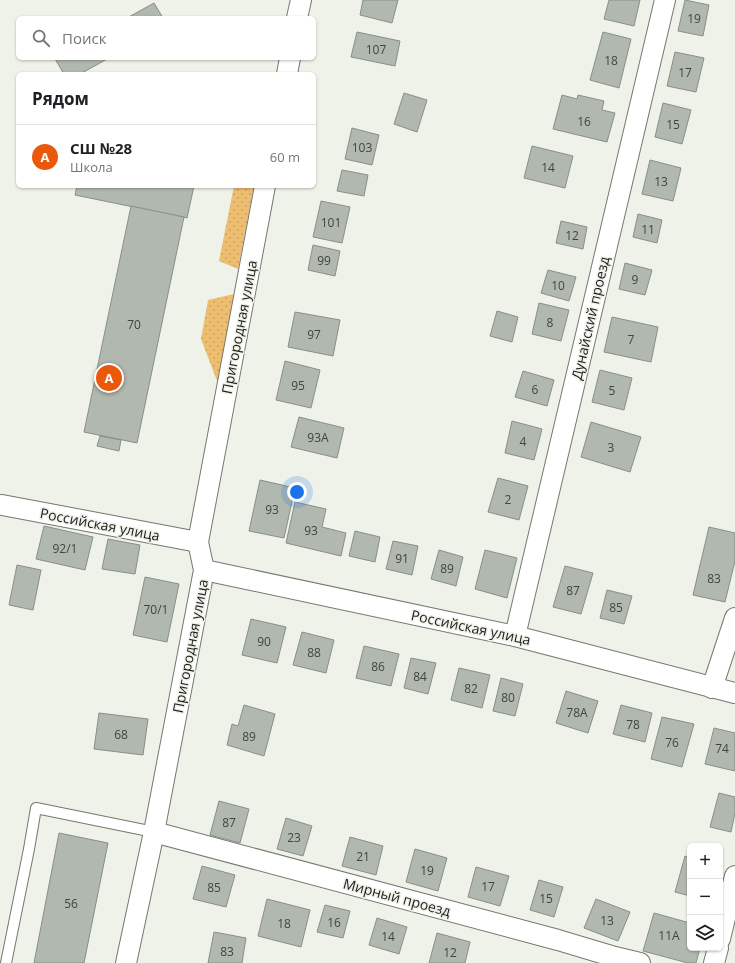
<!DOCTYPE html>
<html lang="ru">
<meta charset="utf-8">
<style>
body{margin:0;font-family:"Open Sans",sans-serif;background:#f6f6f6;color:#202124}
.controls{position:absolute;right:12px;bottom:12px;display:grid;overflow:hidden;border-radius:6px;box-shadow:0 1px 3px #0004}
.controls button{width:36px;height:36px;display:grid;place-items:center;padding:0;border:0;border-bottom:1px solid #e0e0e0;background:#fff;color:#202124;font:20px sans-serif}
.you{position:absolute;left:297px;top:492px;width:14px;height:14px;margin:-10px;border:3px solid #fff;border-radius:50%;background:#1a73e8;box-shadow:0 0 0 6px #1a73e833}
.badge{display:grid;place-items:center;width:26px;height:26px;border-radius:50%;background:#ea580c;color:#fff;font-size:13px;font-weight:700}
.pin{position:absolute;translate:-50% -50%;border:2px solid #fff;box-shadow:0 1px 4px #0006}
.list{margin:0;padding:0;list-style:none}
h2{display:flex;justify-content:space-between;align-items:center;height:52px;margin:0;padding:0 16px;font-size:17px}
h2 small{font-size:13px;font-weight:400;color:#757577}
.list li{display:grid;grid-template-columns:26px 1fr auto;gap:12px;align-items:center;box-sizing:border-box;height:64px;padding:0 16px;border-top:1px solid #e0e0e0}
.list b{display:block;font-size:15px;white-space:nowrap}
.list p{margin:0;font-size:13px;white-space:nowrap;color:#757577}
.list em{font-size:13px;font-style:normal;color:#757577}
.icon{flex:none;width:22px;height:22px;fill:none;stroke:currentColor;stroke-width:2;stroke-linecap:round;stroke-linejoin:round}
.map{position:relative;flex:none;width:735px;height:963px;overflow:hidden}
.search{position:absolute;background:#fff;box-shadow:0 1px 3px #0004;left:16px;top:16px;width:300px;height:44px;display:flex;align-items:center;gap:10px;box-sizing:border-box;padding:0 14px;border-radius:6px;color:#757577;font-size:15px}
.panel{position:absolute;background:#fff;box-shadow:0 1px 3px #0004;left:16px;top:72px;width:300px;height:116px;border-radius:6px}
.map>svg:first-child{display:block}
.grass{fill:url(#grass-dots)}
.building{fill:#b1b8b0;stroke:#888f87}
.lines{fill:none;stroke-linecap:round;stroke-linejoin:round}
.service-casing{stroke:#75786f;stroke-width:12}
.minor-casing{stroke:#75786f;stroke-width:22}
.service{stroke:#fff;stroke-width:10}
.minor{stroke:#fff;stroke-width:20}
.labels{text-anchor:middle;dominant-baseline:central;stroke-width:3;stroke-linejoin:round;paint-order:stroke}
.number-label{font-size:12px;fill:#424440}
.street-label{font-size:14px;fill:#1d1e1b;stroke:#eff2e8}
</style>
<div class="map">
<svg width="735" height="963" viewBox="0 0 735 963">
<defs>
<pattern id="grass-dots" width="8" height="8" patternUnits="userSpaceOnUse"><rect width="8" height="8" fill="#edbd70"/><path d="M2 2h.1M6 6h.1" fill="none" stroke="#cba260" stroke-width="1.8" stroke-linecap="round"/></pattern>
</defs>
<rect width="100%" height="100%" fill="#eff2e8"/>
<g class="grass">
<polygon points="234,186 254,186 238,269 219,261"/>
<polygon points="234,294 219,386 201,339 208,300"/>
</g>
<g class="building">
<polygon points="363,0 398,0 392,23 360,15"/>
<polygon points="609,0 640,0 634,26 604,19"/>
<polygon points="685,0 709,5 703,36 678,31"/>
<polygon points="154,3 163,18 127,18"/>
<polygon points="357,32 400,41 395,66 351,57"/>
<polygon points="603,32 631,39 619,88 590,80"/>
<polygon points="675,52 704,58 696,92 667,86"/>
<polygon points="56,58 109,58 80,74 64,74 55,59"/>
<polygon points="404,93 427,100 417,132 394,124"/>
<polygon points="562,95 577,99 578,95 604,101 602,110 615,113 607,142 553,129"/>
<polygon points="663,103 691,110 682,144 655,137"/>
<polygon points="352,128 379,135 372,165 345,159"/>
<polygon points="532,146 573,156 565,188 524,178"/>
<polygon points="650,160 681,168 673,201 642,194"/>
<polygon points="342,170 368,175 364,196 337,191"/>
<polygon points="77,186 194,186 187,218 75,195"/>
<polygon points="321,201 350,207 342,243 313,237"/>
<polygon points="131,206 184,217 137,443 84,432"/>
<polygon points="638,214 662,220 657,243 633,237"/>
<polygon points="561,221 587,227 583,249 556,243"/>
<polygon points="313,245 340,251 335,276 308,270"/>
<polygon points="625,263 652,270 645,295 619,289"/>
<polygon points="548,270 576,277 569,301 541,293"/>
<polygon points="539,303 569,310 561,341 532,334"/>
<polygon points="497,311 518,317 512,342 490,336"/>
<polygon points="295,312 340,320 333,356 288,347"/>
<polygon points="612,317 658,327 651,362 604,352"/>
<polygon points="285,361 320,370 311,408 276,400"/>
<polygon points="600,370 632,378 624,410 592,402"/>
<polygon points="523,371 554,380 547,406 515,397"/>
<polygon points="299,417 344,428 337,458 291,447"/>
<polygon points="512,421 542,429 534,460 505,453"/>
<polygon points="591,422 641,437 630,472 581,457"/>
<polygon points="100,436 121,440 119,451 97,446"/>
<polygon points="498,478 528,486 519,520 488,512"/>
<polygon points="260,480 295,488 284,538 249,531"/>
<polygon points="295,502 326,509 322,527 346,533 341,556 286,543"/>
<polygon points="44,526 93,537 85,570 36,559"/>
<polygon points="709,527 735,533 735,561 725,602 693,595"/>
<polygon points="355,531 380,537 375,562 349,556"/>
<polygon points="108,539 140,545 135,574 102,569"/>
<polygon points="393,541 418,546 412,575 386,569"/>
<polygon points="439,550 463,557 456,586 431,579"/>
<polygon points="485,550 517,558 507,598 475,589"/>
<polygon points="17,565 41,570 33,610 9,605"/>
<polygon points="565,566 593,573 581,614 553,607"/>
<polygon points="145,577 179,584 167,642 133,635"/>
<polygon points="607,590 632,596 624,624 600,618"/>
<polygon points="251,619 286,627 277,663 242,655"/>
<polygon points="302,632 334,640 326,673 293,665"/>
<polygon points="364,646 399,654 391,686 356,678"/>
<polygon points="411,658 436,663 428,694 404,688"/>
<polygon points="459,668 490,675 482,708 451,700"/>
<polygon points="501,678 523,684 515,716 493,711"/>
<polygon points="566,691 598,701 588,733 556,723"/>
<polygon points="244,705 275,714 264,756 227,745 232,724 238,726"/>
<polygon points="621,705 652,713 645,742 613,734"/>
<polygon points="99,713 148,719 143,755 94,749"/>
<polygon points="662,717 694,724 682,767 651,759"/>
<polygon points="714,728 735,733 735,771 705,764"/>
<polygon points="719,793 735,797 735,813 731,832 710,827"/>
<polygon points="219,801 249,809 240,843 210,835"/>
<polygon points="286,818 312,826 303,856 277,849"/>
<polygon points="59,833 108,843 84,963 34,963"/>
<polygon points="350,837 383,846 376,875 342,866"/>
<polygon points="415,849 447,858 438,891 406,882"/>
<polygon points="685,856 690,858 690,896 675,892"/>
<polygon points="202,866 235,875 226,907 193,899"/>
<polygon points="476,867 509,876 500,906 468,897"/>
<polygon points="539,880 563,887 554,917 530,910"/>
<polygon points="267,899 310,910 301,947 258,936"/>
<polygon points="596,899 630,912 618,941 584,928"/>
<polygon points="325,905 350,911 343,938 317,932"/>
<polygon points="654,913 690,923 690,948 700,948 696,963 688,963 643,951"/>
<polygon points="377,918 407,927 399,954 369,945"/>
<polygon points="214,932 246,938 242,963 208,963"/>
<polygon points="437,933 470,942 465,963 429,963"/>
</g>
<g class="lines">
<g class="service-casing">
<polyline id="service" points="6,963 29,849 36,808 154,832"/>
</g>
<g class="minor-casing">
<g id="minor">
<polyline points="297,18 301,0"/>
<polyline points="287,74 290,58"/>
<polyline points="2,505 198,542"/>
<polyline points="204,570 515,636 735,693"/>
<polyline points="515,636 665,0"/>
<polyline points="712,688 735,618"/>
<polyline points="154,832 558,940 615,957 640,963"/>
<polyline points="720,939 735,876"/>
<polyline points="126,963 154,832 204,570 198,542 265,186"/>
<polyline points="714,963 718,948"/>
</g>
</g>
<use href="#service" class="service"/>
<use href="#minor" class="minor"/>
</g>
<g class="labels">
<g class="number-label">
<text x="694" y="18">19</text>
<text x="376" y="49">107</text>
<text x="611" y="60">18</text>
<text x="685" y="72">17</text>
<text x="584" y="121">16</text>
<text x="673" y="124">15</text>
<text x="362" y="147">103</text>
<text x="548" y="167">14</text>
<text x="661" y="181">13</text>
<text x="331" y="222">101</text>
<text x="648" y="229">11</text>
<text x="572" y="235">12</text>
<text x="324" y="260">99</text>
<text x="635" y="279">9</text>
<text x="558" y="285">10</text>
<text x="550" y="322">8</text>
<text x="134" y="324">70</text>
<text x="314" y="334">97</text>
<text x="631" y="339">7</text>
<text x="298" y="385">95</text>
<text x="535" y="389">6</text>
<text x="612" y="390">5</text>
<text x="318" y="437">93А</text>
<text x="523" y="441">4</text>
<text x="611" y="447">3</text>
<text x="508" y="499">2</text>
<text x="272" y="509">93</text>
<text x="311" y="530">93</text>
<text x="65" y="548">92/1</text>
<text x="402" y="558">91</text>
<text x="447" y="568">89</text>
<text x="714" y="578">83</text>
<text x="573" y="590">87</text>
<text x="616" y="607">85</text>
<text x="156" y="609">70/1</text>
<text x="264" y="641">90</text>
<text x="314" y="652">88</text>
<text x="378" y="666">86</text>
<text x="420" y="676">84</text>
<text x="471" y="688">82</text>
<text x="508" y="697">80</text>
<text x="577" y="712">78А</text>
<text x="633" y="724">78</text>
<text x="121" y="734">68</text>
<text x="249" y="736">89</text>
<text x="672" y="742">76</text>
<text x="722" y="748">74</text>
<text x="229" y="822">87</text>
<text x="294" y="837">23</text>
<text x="363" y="856">21</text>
<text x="427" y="870">19</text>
<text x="488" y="886">17</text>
<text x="214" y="887">85</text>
<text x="546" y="898">15</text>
<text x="71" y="903">56</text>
<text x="607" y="920">13</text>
<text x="334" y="922">16</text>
<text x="284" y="923">18</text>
<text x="669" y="935">11А</text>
<text x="388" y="936">14</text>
<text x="227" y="951">83</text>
<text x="450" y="952">12</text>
</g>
<g class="street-label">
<text transform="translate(590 318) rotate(-77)">Дунайский проезд</text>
<text transform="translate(239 327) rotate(-79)">Пригородная улица</text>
<text transform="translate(100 524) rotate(11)">Российская улица</text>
<text transform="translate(471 627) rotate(12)">Российская улица</text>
<text transform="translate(190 646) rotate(-79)">Пригородная улица</text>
<text transform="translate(397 897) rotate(15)">Мирный проезд</text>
</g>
</g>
</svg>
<div class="controls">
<button>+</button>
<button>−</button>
<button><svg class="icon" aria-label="layers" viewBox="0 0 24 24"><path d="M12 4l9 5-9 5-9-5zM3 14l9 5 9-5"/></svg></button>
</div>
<div class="you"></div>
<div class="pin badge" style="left:109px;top:378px">A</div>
<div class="search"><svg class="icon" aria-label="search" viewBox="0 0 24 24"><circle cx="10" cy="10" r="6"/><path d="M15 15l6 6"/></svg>Поиск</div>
<section class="panel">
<h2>Рядом<small></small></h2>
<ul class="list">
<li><span class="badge">A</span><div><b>СШ №28</b><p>Школа</p></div><em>60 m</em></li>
</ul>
</section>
</div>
